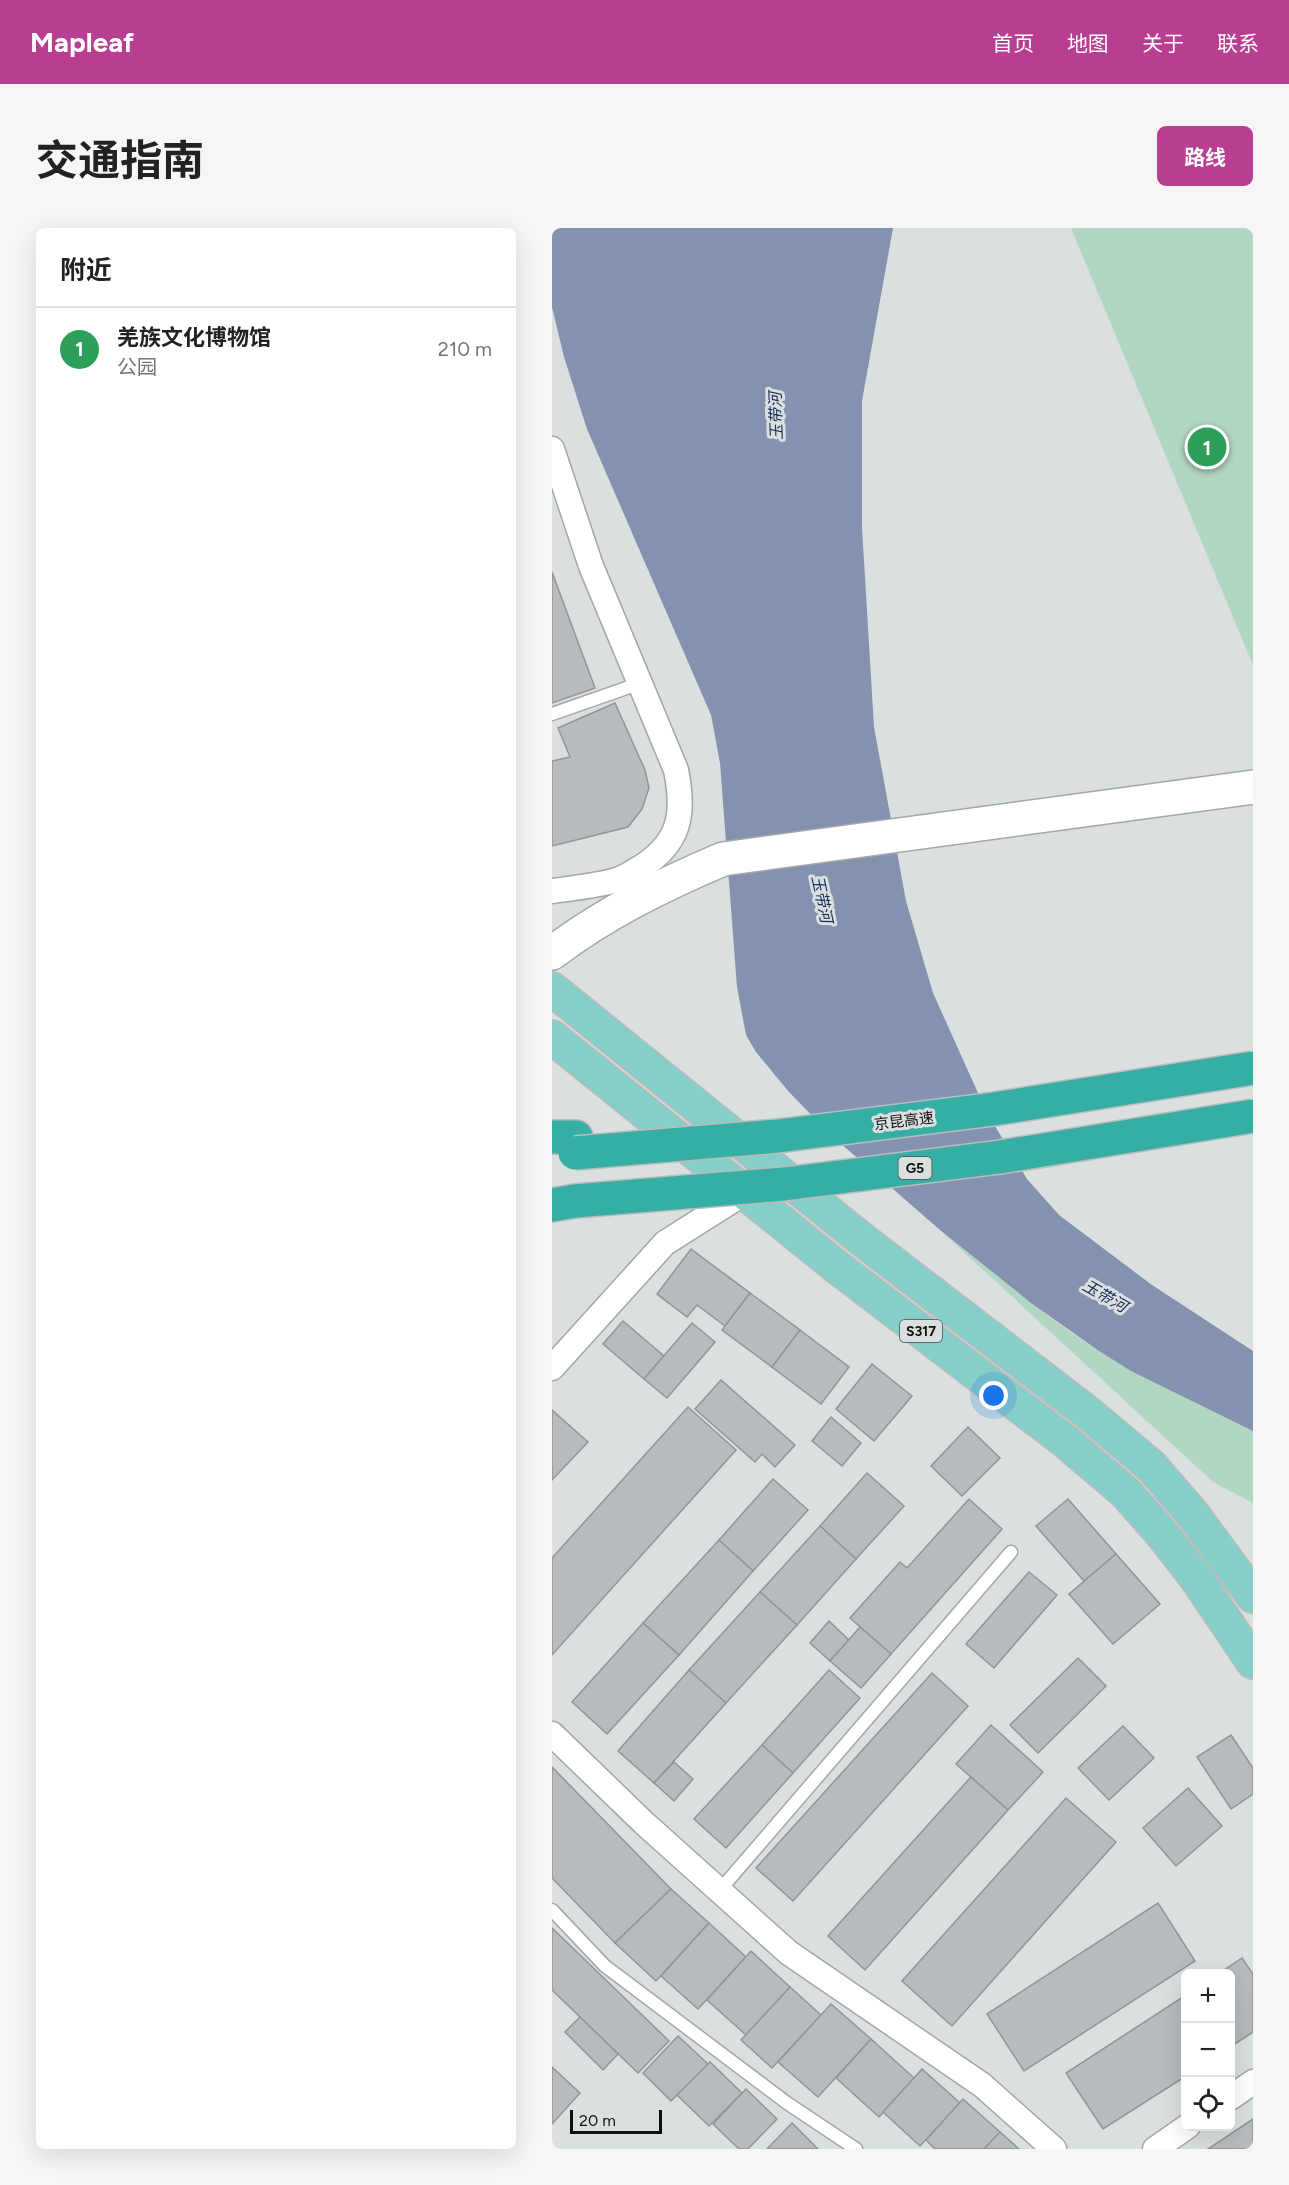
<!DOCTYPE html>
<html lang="zh">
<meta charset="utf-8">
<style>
body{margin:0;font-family:Figtree,"Noto Sans SC",sans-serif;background:#f6f6f6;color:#222}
.controls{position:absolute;right:18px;bottom:18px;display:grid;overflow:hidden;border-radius:9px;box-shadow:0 6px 24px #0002}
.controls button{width:54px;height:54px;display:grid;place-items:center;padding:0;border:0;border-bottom:2px solid #e0e0e0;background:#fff;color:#222;font:30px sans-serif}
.scale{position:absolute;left:18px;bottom:15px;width:92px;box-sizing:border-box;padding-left:6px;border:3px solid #0f1011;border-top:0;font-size:16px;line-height:21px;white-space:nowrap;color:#0f1011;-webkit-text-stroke:4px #dadfe0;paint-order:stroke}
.you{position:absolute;left:442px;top:1168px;width:21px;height:21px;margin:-15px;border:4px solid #fff;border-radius:50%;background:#1a73e8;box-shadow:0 0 0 9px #1a73e833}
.badge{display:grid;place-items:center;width:39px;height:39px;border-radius:50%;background:#b73e91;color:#fff;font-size:20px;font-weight:700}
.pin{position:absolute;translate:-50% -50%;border:3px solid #fff;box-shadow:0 2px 6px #0006}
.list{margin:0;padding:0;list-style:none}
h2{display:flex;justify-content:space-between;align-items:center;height:78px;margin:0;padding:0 24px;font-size:26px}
h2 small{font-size:20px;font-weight:400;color:#767676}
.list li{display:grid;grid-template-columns:39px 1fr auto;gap:18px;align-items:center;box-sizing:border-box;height:84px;padding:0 24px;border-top:2px solid #e0e0e0}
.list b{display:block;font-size:22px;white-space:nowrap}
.list p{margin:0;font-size:20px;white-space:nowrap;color:#767676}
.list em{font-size:20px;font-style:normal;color:#767676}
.icon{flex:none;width:33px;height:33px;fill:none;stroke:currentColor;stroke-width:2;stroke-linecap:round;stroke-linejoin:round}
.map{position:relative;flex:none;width:701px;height:1921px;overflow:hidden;border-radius:9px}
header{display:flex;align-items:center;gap:36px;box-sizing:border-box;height:84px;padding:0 30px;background:#b73e91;color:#fff}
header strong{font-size:28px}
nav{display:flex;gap:33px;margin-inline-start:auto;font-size:21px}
.intro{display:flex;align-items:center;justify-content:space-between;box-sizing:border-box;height:144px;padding:0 36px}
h1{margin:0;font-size:42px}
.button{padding:15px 27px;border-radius:9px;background:#b73e91;color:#fff;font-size:21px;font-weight:700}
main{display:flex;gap:36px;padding:0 36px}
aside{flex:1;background:#fff;border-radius:9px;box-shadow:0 6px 24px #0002}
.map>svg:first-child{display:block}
.green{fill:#b1d6c2}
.water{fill:#8492b0}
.building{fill:#b8bbbe;stroke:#919597;stroke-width:1.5}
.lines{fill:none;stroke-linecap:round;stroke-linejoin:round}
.lane-casing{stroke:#a3a7a8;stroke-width:15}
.street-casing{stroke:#a3a7a8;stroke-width:27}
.secondary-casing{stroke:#a3a7a8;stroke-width:36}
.primary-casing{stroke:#bcbcbc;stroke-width:36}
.highway-casing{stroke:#bcbcbc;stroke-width:36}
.lane{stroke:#fff;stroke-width:12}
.street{stroke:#fff;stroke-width:24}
.secondary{stroke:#fff;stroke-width:33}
.primary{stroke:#86cec8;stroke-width:33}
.highway{stroke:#35aea4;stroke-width:33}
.highway-bridge-casing{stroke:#bcbcbc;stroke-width:36;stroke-linecap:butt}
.highway-bridge{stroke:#35aea4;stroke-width:33}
.labels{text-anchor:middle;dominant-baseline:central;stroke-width:6;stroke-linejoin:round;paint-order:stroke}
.shield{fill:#dadfe0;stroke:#4c4e4f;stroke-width:1.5}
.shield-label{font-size:14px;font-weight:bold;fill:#0f1011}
.street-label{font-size:15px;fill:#0f1011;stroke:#dadfe0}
.water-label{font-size:16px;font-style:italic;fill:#1d2f58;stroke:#dadfe0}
</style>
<header>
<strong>Mapleaf</strong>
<nav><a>首页</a><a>地图</a><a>关于</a><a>联系</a></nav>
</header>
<div class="intro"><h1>交通指南</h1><a class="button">路线</a></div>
<main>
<aside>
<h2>附近<small></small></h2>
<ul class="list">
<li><span class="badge" style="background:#2e9e5b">1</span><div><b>羌族文化博物馆</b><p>公园</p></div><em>210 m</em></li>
</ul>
</aside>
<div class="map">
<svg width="701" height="1921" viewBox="0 0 701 1921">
<rect width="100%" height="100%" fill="#dadfe0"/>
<g class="green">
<polygon points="519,0 701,0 701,437"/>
<path d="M388 1002C449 1051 510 1104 579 1142 618 1164 662 1179 701 1203V1275L661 1254Z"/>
</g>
<polygon class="water" points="0,0 341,0 310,173 310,300 322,499 354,673 381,765 435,885 475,951 507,987 600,1057 701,1123 701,1203 579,1143 547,1123 479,1075 388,1002 279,907 237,864 204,824 194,807 185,759 168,535 159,487 35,201 12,129 0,79"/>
<g class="building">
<polygon points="0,344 43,460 0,475"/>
<polygon points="63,475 93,542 97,560 90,581 76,599 0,618 0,533 18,529 6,500"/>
<polygon points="139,1021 198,1065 173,1098 145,1077 135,1089 105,1066"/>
<polygon points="198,1065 248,1102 220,1139 170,1102"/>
<polygon points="71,1093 112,1128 92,1151 51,1116"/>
<polygon points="140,1095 163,1114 115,1170 92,1151"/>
<polygon points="248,1102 297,1139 269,1176 220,1139"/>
<polygon points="320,1136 360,1168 322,1213 284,1181"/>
<polygon points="169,1152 243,1217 223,1239 210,1226 203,1234 143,1181"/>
<polygon points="136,1179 184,1222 0,1427 0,1330"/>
<polygon points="0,1182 36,1214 0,1252"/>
<polygon points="279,1189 309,1215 290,1238 260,1213"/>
<polygon points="416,1199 448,1230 410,1268 379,1238"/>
<polygon points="315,1245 352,1278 304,1331 268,1298"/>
<polygon points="221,1251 256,1282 201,1343 167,1312"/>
<polygon points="417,1271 450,1301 339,1426 298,1390 348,1334 355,1340"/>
<polygon points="516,1271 564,1326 532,1353 484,1298"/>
<polygon points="268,1298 304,1331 245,1397 208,1364"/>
<polygon points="167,1312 201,1343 127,1427 91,1395"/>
<polygon points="564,1326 608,1376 561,1416 517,1366"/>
<polygon points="477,1344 505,1367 442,1440 414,1416"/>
<polygon points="208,1364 245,1397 174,1475 137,1442"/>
<polygon points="277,1393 297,1412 278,1433 258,1415"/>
<polygon points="91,1395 127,1427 55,1506 20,1474"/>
<polygon points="308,1399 339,1426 309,1460 278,1433"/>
<polygon points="526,1430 554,1458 486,1525 458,1497"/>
<polygon points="137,1442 174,1475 102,1555 66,1523"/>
<polygon points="277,1442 308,1470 241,1545 210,1517"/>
<polygon points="380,1445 416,1478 241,1673 204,1640"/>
<polygon points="439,1497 491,1544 456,1582 404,1536"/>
<polygon points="571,1498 602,1530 557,1572 526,1540"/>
<polygon points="679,1507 701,1540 701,1566 679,1581 645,1529"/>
<polygon points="210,1517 241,1545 174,1620 142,1591"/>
<polygon points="122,1534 141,1551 122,1573 102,1555"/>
<polygon points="0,1539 119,1661 63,1715 0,1650"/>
<polygon points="419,1549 456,1582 313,1742 276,1708"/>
<polygon points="636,1560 670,1598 624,1638 591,1600"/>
<polygon points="514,1570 564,1614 400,1798 350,1753"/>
<polygon points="119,1661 157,1695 104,1753 63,1715"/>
<polygon points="606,1675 643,1733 472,1843 435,1786"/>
<polygon points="157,1695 194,1729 146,1781 109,1748"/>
<polygon points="0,1700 117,1813 86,1845 0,1762"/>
<polygon points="199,1723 238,1759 194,1807 155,1772"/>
<polygon points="690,1730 701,1746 701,1804 678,1819 678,1746 666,1746"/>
<polygon points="238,1759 269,1787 220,1840 189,1812"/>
<polygon points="634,1767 634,1848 551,1901 514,1845"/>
<polygon points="279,1776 319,1811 266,1869 226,1834"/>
<polygon points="28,1789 66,1826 51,1842 13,1804"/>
<polygon points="126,1808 156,1836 119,1873 91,1845"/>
<polygon points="319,1811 362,1850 327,1889 284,1850"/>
<polygon points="158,1834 190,1865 157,1898 125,1867"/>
<polygon points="0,1839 28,1865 0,1896"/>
<polygon points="370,1841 408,1875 368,1918 331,1884"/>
<polygon points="194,1861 225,1891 196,1921 187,1921 161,1896"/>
<polygon points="411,1871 448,1904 432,1921 383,1921 374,1912"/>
<polygon points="701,1891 701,1921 656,1921"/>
<polygon points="240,1895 266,1921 215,1921"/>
<polygon points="448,1904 467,1921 432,1921"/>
</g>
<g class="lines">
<g class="lane-casing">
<g id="lane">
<polyline points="0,486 86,456"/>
<polyline points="168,1662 459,1324"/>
<polyline points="0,1682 53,1738 235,1875 304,1921"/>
</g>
</g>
<g class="street-casing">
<g id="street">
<path d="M0 221 39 338 124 542C132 582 130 611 94 636 84 642 76 648 65 652 44 658 21 660 0 663"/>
<polyline points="0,1140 113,1015 192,965"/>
<polyline points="0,1506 92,1595 237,1725 430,1857 502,1921"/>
<polyline points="678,1870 701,1854"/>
<polyline points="603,1921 636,1898"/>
</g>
</g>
<g class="secondary-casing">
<path id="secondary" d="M0 725C53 685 110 657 171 631L701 559"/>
</g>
<g class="primary-casing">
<g id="primary">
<polyline points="0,761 308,1010 536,1185 599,1238 639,1284 701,1368"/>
<polyline points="0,809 285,1039 513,1213 573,1264 611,1307 645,1351 701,1434"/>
</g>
</g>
<g class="highway-casing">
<g id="highway">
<polyline points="0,909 24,909"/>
<polyline points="0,977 23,973"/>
</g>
</g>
<use href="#lane" class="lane"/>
<use href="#street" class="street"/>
<use href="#secondary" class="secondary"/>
<use href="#primary" class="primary"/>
<use href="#highway" class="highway"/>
<g class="highway-bridge-casing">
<g id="highway-bridge">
<polyline points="23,925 226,908 442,881 701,840"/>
<polyline points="23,973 232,956 448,929 701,888"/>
</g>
</g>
<use href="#highway-bridge" class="highway-bridge"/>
</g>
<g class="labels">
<g class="shield">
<rect x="346.5" y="929" width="33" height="22" rx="4.5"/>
<rect x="348" y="1092" width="42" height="22" rx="4.5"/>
</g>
<g class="shield-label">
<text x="363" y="940">G5</text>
<text x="369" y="1103">S317</text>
</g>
<g class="street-label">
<text transform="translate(352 893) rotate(-7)">京昆高速</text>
</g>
<g class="water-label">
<text transform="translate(224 188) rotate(-92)">玉带河</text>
<text transform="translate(270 671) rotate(78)">玉带河</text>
<text transform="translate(553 1068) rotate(30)">玉带河</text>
</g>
</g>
</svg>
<div class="controls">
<button>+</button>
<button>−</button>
<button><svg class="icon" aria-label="locate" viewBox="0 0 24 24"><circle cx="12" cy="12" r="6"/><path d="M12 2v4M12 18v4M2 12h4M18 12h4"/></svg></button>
</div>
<div class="scale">20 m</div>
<div class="you"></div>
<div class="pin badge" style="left:655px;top:219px;background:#2e9e5b">1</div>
</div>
</main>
